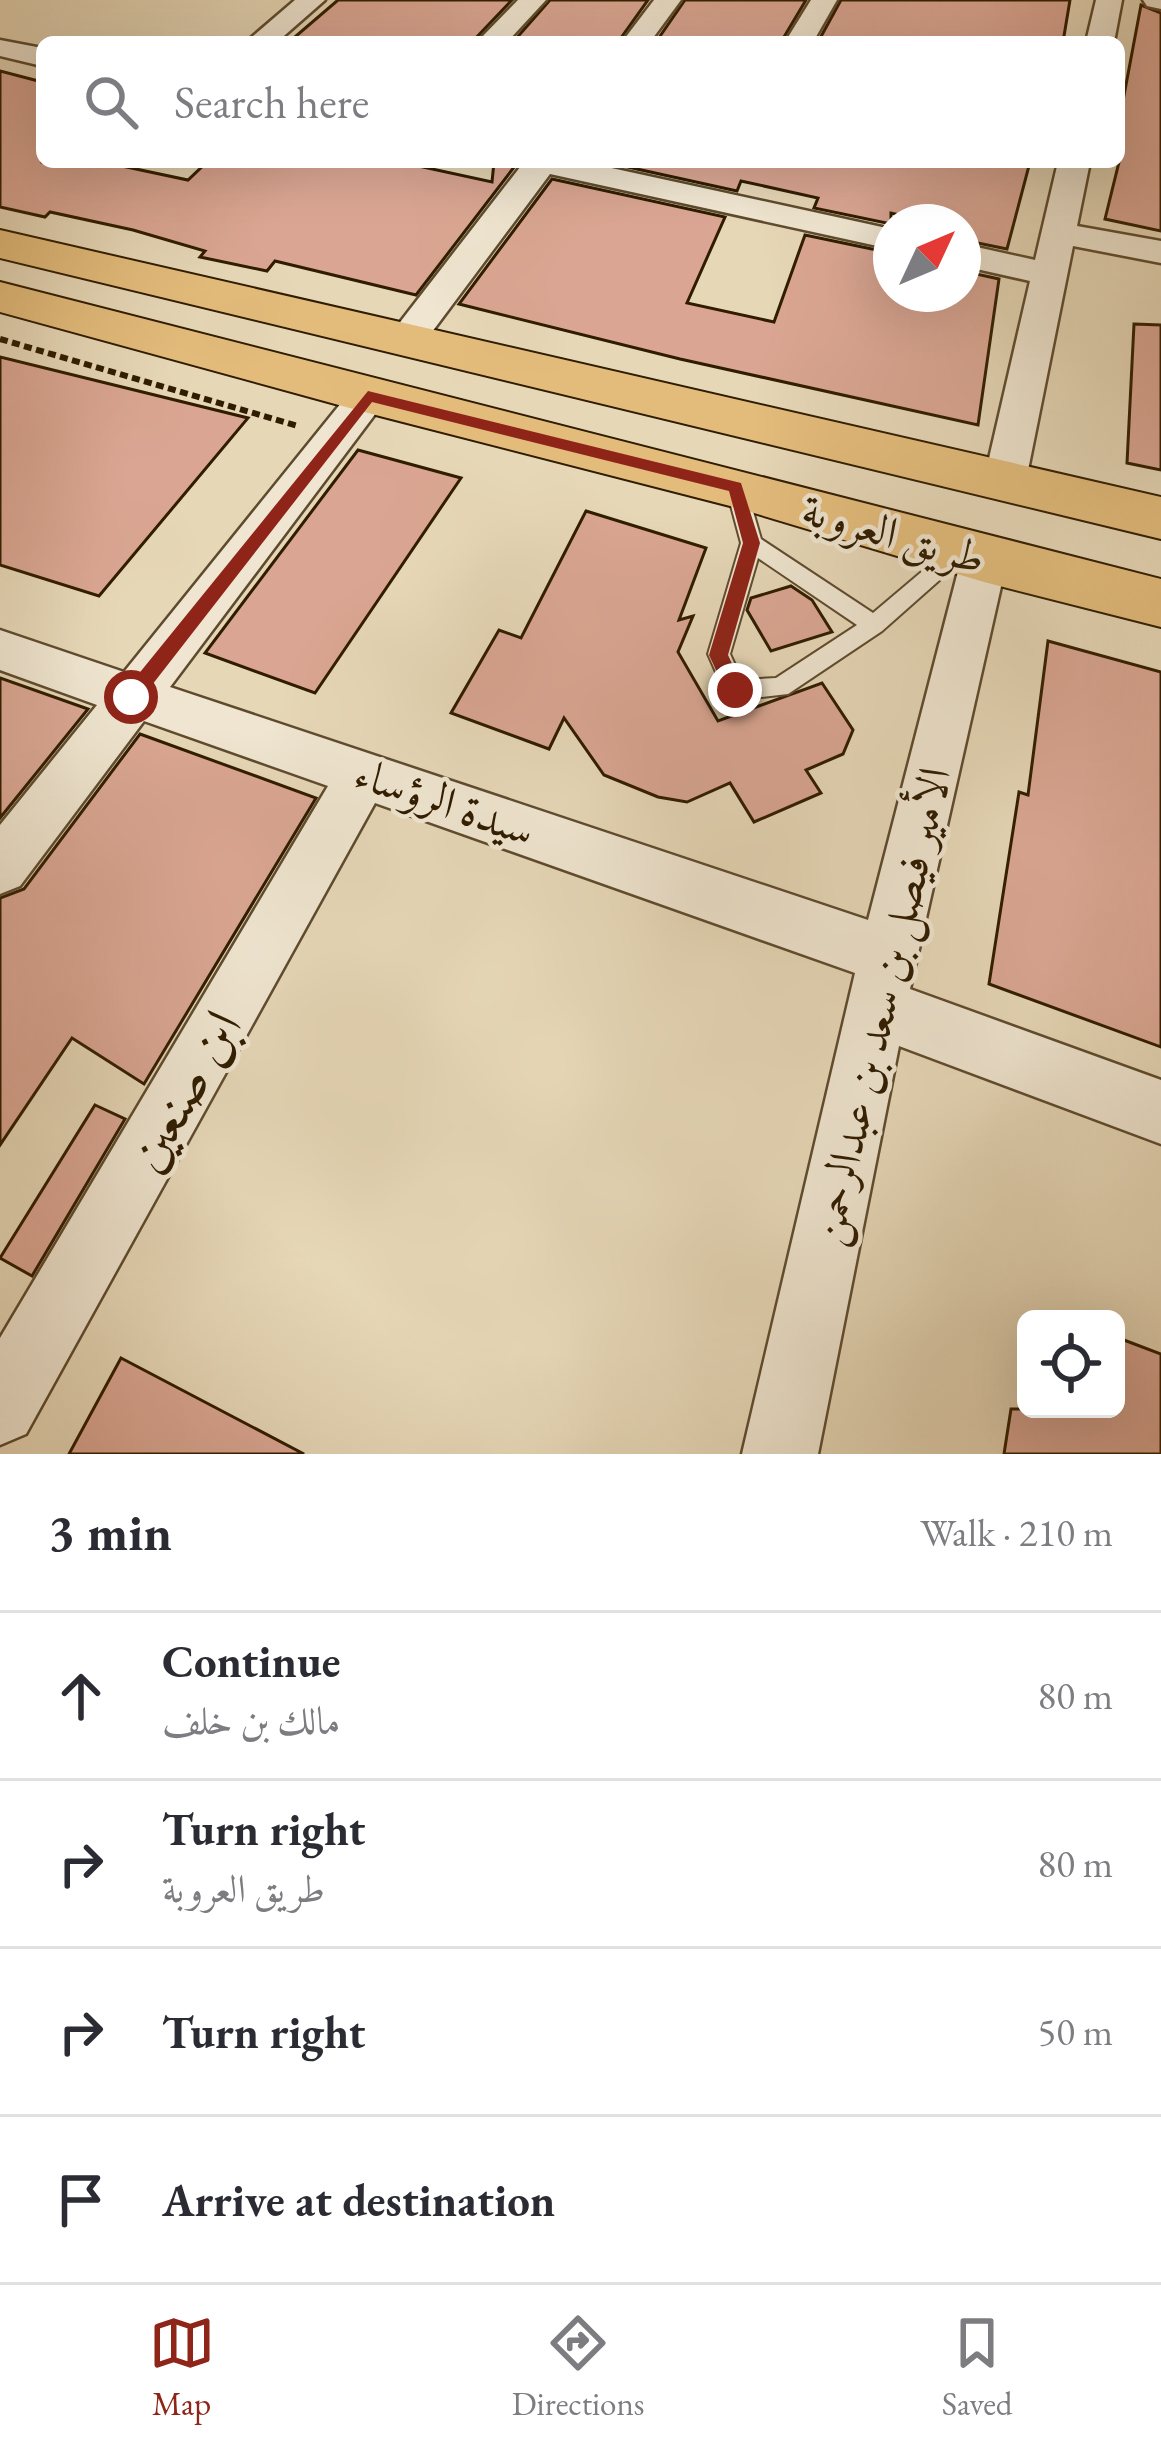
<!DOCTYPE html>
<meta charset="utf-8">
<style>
body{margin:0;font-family:"EB Garamond",Amiri,serif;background:#f7f7f7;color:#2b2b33}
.controls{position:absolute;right:36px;bottom:36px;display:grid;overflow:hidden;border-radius:18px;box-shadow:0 12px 48px #0002}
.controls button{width:108px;height:108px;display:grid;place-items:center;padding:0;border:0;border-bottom:3px solid #e1e1e2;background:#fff;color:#2b2b33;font:60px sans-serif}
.compass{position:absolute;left:873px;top:204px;width:108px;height:108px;border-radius:50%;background:#fff;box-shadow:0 12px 48px #0002;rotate:46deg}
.stop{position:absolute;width:36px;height:36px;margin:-27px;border:9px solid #8f2418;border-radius:50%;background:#fff}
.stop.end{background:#8f2418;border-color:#fff;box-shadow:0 3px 12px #0008}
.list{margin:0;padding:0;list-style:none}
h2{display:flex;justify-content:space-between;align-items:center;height:156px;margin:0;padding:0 48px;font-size:51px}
h2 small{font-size:39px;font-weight:400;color:#7c7c81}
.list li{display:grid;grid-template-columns:78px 1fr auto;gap:36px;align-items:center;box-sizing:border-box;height:168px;padding:0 48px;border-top:3px solid #e1e1e2}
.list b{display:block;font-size:45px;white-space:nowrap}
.list p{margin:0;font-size:39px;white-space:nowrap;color:#7c7c81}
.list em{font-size:39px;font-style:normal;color:#7c7c81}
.icon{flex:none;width:66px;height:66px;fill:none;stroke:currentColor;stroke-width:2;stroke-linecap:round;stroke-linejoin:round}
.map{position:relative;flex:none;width:1161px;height:1454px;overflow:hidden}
.search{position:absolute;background:#fff;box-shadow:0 12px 48px #0002;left:36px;right:36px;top:36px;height:132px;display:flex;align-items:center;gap:30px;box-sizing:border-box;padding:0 42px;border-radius:18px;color:#7c7c81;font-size:45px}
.sheet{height:828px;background:#fff}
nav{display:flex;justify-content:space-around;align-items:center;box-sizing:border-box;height:168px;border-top:3px solid #e1e1e2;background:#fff;font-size:33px;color:#7c7c81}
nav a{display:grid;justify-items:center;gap:6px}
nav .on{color:#8f2418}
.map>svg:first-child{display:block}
.building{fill:#daa693;stroke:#301c00;stroke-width:3}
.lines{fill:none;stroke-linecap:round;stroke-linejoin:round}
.service-casing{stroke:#5e4b2e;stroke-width:4}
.minor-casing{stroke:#5e4b2e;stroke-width:5}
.primary-casing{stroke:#301c00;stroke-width:4}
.path{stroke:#301c00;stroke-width:6;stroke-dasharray:8 4.5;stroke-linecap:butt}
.service{fill:#efe5d0;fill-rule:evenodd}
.minor{fill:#efe5d0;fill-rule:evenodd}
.primary{fill:#e3bc7c;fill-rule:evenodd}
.route{fill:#8f2418}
.labels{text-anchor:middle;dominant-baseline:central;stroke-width:9;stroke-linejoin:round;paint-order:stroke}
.street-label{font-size:45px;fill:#301c00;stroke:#efe5d0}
.near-street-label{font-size:54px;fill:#301c00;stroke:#efe5d0}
</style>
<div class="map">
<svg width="1161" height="1454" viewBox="0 0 1161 1454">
<rect width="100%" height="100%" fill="#e6d7b7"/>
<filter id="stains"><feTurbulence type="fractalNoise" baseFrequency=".00167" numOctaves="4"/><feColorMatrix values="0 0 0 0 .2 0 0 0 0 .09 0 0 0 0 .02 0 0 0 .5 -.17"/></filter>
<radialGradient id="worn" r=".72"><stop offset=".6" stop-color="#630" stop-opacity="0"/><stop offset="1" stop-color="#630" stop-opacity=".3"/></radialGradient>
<g class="building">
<polygon points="338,0 512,0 472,42 289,42"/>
<polygon points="550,0 648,0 618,42 513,42"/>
<polygon points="685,0 806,0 781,42 656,42"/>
<polygon points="841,0 1070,0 1063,42 818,42"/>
<polygon points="1141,5 1161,13 1161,231 1105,219 1119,162 1119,122"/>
<polygon points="0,71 42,82 42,162 103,162 188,180 207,162 400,162 492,182 494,162 518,162 416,295 275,261 267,271 200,257 205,251 133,230 50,212 45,217 0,207"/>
<polygon points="605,162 1030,162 1007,249 963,240 963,222 932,222 891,213 891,224 814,208 818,198 741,181 737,191"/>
<polygon points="552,179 725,217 687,303 774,322 805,235 891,253 891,294 963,294 963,271 999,279 978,425 680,359 459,304"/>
<polygon points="1134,324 1161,325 1161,470 1127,463"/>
<polygon points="0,357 248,418 99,596 0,565"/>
<polygon points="358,450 461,478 315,693 205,653"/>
<polygon points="586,511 706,548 679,620 693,616 678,652 718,721 822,683 853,730 843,754 806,770 821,793 754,822 730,783 687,802 658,797 604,775 564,718 549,749 451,713 499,630 521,638"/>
<polygon points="791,586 812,600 832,632 771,651 747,610 751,598"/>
<polygon points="1048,641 1161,672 1161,1047 989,984 1019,792 1028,795"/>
<polygon points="0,678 88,709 0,818"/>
<polygon points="140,734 316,798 144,1084 72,1038 0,1145 0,898 24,889"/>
<polygon points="95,1105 125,1119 32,1276 0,1258"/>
<polygon points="1116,1337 1161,1354 1161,1454 1004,1454 1011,1409 1116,1409"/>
<polygon points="121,1358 304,1454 69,1454"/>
</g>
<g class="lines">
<g class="service-casing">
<path id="service" d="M736 480 746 487 761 539 873 613 951 547H967L970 553 882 631 788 694 735 700 727 697 708 654 741 543 726 487ZM758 558 857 625 776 678 742 680 730 654Z"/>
</g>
<g class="minor-casing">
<g id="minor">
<polygon points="295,0 325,0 277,42 246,42"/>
<polygon points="518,0 546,0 507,42 477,42"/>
<polygon points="654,0 681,0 650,42 622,42"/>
<polygon points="811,0 837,0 813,42 785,42"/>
<polygon points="1096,0 1122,0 1114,42 1086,42"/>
<polygon points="1143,0 1161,0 1161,9 1147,6"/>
<polygon points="0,40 42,48 42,66 0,56"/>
<polygon points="524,162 584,162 891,229 891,249 550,174 420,348 394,348 388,339 394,330"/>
<polygon points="1058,162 1090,162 1077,226 1161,241 1161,263 1073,246 1026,480 1020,491 1005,495 990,491 984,480 1030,281 963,266 963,244 1035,260"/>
<polygon points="368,383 382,387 388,396 382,405 170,687 868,920 961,560 968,548 984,543 1000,548 1007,560 910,989 1161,1080 1161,1144 899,1046 818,1454 742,1454 855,973 375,803 26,1434 0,1445 0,1338 328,786 144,721 20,886 0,894 0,825 97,705 0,670 0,630 124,672 354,387"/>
</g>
</g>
<g class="primary-casing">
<g id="primary">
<polygon points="0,230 1161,497 1161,539 0,258"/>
<polygon points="0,282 1161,579 1161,627 984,582 734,507 368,413 0,312"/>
</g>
</g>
<polyline class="path" points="0,339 298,426"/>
<use href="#service" class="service"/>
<use href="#minor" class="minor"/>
<use href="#primary" class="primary"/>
</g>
<polygon class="route" points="368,391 741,483 760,543 728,655 744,690 741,696 728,696 709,655 743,543 729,491 372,402 138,703 124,703 124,692"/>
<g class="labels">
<g class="street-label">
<text transform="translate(894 533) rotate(16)">طريق العروبة</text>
<text transform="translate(445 801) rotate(19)">سيدة الرؤساء</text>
<text transform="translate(880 1006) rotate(-77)">الأمير فيصل بن سعد بن عبدالرحمن</text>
</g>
<g class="near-street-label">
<text transform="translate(183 1090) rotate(-60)">ابن صنعين</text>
</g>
</g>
<rect width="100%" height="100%" filter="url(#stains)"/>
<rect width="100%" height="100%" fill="url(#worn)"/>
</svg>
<div class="controls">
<button><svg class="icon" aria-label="locate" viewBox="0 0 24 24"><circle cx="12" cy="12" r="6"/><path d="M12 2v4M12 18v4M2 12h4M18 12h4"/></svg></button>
</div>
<svg class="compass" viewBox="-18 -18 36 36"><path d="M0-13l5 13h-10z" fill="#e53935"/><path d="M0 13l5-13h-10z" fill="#7c7c81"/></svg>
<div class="stop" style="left:131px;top:697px"></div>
<div class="stop end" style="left:735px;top:690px"></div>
<div class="search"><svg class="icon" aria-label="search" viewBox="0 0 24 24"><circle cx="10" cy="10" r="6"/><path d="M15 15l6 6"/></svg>Search here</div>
</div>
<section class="sheet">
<h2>3 min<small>Walk · 210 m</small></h2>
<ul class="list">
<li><svg class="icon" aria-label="ahead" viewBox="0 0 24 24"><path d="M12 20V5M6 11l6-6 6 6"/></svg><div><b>Continue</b><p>مالك بن خلف</p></div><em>80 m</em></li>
<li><svg class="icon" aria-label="right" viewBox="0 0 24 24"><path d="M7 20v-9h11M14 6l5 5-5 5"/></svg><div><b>Turn right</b><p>طريق العروبة</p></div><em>80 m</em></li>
<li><svg class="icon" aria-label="right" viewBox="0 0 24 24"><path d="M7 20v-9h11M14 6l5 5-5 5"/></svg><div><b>Turn right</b></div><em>50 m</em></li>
<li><svg class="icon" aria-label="arrive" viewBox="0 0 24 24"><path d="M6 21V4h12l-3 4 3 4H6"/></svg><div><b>Arrive at destination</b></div></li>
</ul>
</section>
<nav>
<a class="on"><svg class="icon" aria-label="map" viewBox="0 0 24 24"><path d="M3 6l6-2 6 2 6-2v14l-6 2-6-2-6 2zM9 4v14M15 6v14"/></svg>Map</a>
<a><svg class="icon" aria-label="directions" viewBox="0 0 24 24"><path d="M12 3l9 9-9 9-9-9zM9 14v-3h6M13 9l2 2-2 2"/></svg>Directions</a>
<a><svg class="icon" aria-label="saved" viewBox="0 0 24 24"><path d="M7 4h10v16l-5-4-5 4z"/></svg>Saved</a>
</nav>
